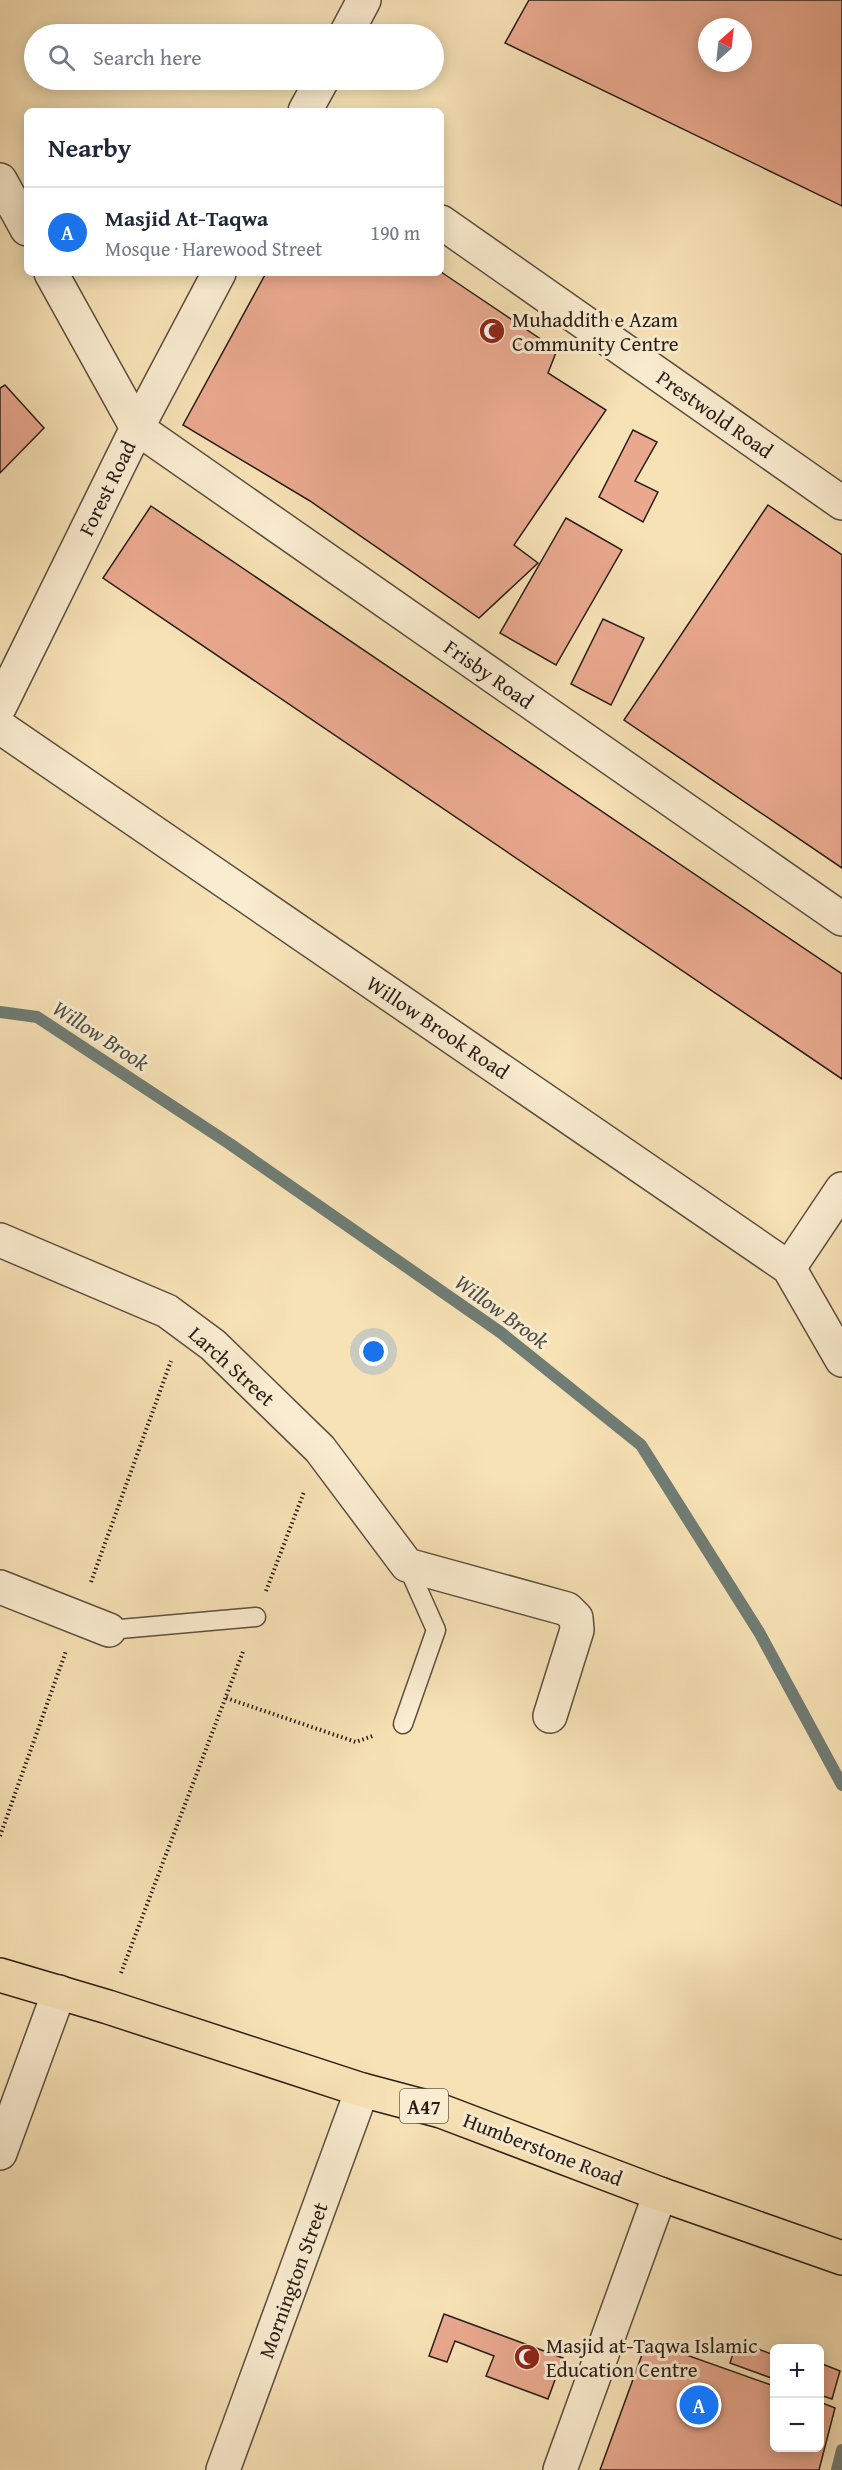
<!DOCTYPE html>
<meta charset="utf-8">
<style>
body{margin:0;font-family:"Gentium Book Plus",serif;background:#f6f6f7;color:#1f2937}
.controls{position:absolute;right:18px;bottom:18px;display:grid;overflow:hidden;border-radius:9px;box-shadow:0 3px 15px #0003}
.controls button{width:54px;height:54px;display:grid;place-items:center;padding:0;border:0;border-bottom:2px solid #e0e1e3;background:#fff;color:#1f2937;font:30px sans-serif}
.compass{position:absolute;left:698px;top:18px;width:54px;height:54px;border-radius:50%;background:#fff;box-shadow:0 3px 15px #0003;rotate:27deg}
.you{position:absolute;left:374px;top:1352px;width:21px;height:21px;margin:-15px;border:4px solid #fff;border-radius:50%;background:#1a73e8;box-shadow:0 0 0 9px #1a73e833}
.badge{display:grid;place-items:center;width:39px;height:39px;border-radius:50%;background:#1a73e8;color:#fff;font-size:20px;font-weight:700}
.pin{position:absolute;translate:-50% -50%;border:3px solid #fff;box-shadow:0 2px 6px #0006}
.list{margin:0;padding:0;list-style:none}
h2{display:flex;justify-content:space-between;align-items:center;height:78px;margin:0;padding:0 24px;font-size:26px}
h2 small{font-size:20px;font-weight:400;color:#747a83}
.list li{display:grid;grid-template-columns:39px 1fr auto;gap:18px;align-items:center;box-sizing:border-box;height:90px;padding:0 24px;border-top:2px solid #e0e1e3}
.list b{display:block;font-size:22px;white-space:nowrap}
.list p{margin:0;font-size:20px;white-space:nowrap;color:#747a83}
.list em{font-size:20px;font-style:normal;color:#747a83}
.icon{flex:none;width:33px;height:33px;fill:none;stroke:currentColor;stroke-width:2;stroke-linecap:round;stroke-linejoin:round}
.map{position:relative;flex:none;width:842px;height:2470px;overflow:hidden}
.search{position:absolute;background:#fff;box-shadow:0 3px 15px #0003;left:24px;top:24px;width:420px;height:66px;display:flex;align-items:center;gap:15px;box-sizing:border-box;padding:0 21px;border-radius:33px;color:#747a83;font-size:22px}
.panel{position:absolute;background:#fff;box-shadow:0 3px 15px #0003;left:24px;top:108px;width:420px;height:168px;border-radius:9px}
.map>svg:first-child{display:block}
.lines{fill:none;stroke-linecap:round;stroke-linejoin:round}
.stream{stroke:#6f7d75;stroke-width:12}
.building{fill:#eaa98f;stroke:#291e19;stroke-width:1.5;fill-rule:evenodd}
.service-casing{stroke:#5c4f40;stroke-width:21}
.minor-casing{stroke:#5c4f40;stroke-width:36}
.tertiary-casing{stroke:#5c4f40;stroke-width:36}
.primary-casing{stroke:#291e19;stroke-width:36}
.path{stroke:#291e19;stroke-width:4;stroke-dasharray:1.5 3;stroke-linecap:butt}
.service{stroke:#faecd0;stroke-width:18}
.minor{stroke:#faecd0;stroke-width:33}
.tertiary{stroke:#faecd0;stroke-width:33}
.primary{stroke:#f7e2b6;stroke-width:33}
.labels{text-anchor:middle;dominant-baseline:central;stroke-width:6;stroke-linejoin:round;paint-order:stroke}
.shield{fill:#faecd0;stroke:#685c50;stroke-width:1.5}
.shield-label{font-size:20px;font-weight:bold;fill:#291e19}
.poi-label{font-size:21px;fill:#291e19;stroke:#faecd0;text-anchor:start}
.street-label{font-size:21px;fill:#291e19;stroke:#faecd0}
.water-label{font-size:22px;font-style:italic;fill:#4c4e47;stroke:#faecd0}
</style>
<div class="map">
<svg width="842" height="2470" viewBox="0 0 842 2470">
<rect width="100%" height="100%" fill="#f7e2b6"/>
<filter id="stains"><feTurbulence type="fractalNoise" baseFrequency=".00333" numOctaves="4"/><feColorMatrix values="0 0 0 0 .2 0 0 0 0 .09 0 0 0 0 .02 0 0 0 .5 -.17"/></filter>
<radialGradient id="worn" r=".72"><stop offset=".6" stop-color="#630" stop-opacity="0"/><stop offset="1" stop-color="#630" stop-opacity=".3"/></radialGradient>
<g class="lines">
<g class="stream">
<polyline points="0,1012 37,1017 230,1144 500,1332 641,1445 759,1632 842,1785"/>
<polyline points="837,2470 842,2450"/>
</g>
</g>
<g class="building">
<path d="M529 0H842V206L505 43ZM707 27H743V63H707Z"/>
<polygon points="441,272 557,350 548,373 606,410 514,545 538,563 479,618 310,501 183,425 266,273"/>
<polygon points="5,385 44,428 0,473 0,388"/>
<polygon points="633,430 657,442 635,481 658,492 643,522 599,497"/>
<polygon points="768,505 842,555 842,868 624,720"/>
<polygon points="151,506 842,974 842,1079 103,578"/>
<polygon points="566,518 622,550 556,665 500,633"/>
<polygon points="603,619 644,638 611,705 571,684"/>
<polygon points="444,2314 563,2358 548,2399 486,2376 494,2356 455,2341 447,2362 429,2356"/>
<polygon points="647,2341 774,2386 774,2448 820,2448 820,2402 835,2408 819,2470 600,2470"/>
<polygon points="737,2341 774,2355 774,2379 730,2363"/>
<polygon points="820,2363 840,2371 832,2399 820,2395"/>
</g>
<g class="lines">
<g class="service-casing">
<g id="service">
<polyline points="109,1630 256,1617"/>
<polyline points="403,1724 436,1630 407,1565"/>
</g>
</g>
<g class="minor-casing">
<g id="minor">
<polyline points="0,180 27,229"/>
<polyline points="441,222 842,503"/>
<polyline points="51,273 137,428 842,919"/>
<polyline points="0,727 789,1268 842,1360"/>
<polyline points="0,1240 167,1311 213,1345 320,1449 407,1565 567,1609 576,1618 577,1630 550,1716"/>
<polyline points="789,1268 842,1189"/>
<polyline points="0,1587 109,1630"/>
<polyline points="0,2153 59,1992"/>
<polyline points="223,2470 362,2090"/>
<polyline points="560,2470 660,2194"/>
</g>
</g>
<g class="tertiary-casing">
<g id="tertiary">
<polyline points="346,34 364,0"/>
<polyline points="305,111 322,80"/>
<polyline points="0,706 137,428 219,273"/>
</g>
</g>
<g class="primary-casing">
<polyline id="primary" points="0,1975 108,2007 362,2090 441,2111 660,2194 842,2258"/>
</g>
<g class="path">
<polyline points="91,1582 171,1361"/>
<polyline points="266,1591 304,1492"/>
<polyline points="226,1698 356,1742 375,1735"/>
<polyline points="0,1836 66,1651"/>
<polyline points="121,1973 244,1649"/>
</g>
<use href="#service" class="service"/>
<use href="#minor" class="minor"/>
<use href="#tertiary" class="tertiary"/>
<use href="#primary" class="primary"/>
</g>
<defs>
<g id="mosque-disc" transform="scale(1.35)"><circle r="9.5" fill="#8f2418" stroke="#faecd0"/><path d="M3.5-4.9A6 6 0 1 0 3.5 4.9A5 5 0 1 1 3.5-4.9Z" fill="#fff"/></g>
</defs>
<g fill-rule="evenodd">
<use href="#mosque-disc" x="492" y="331"/>
<use href="#mosque-disc" x="527" y="2357"/>
</g>
<g class="labels">
<rect class="shield" x="400" y="2089" width="48" height="34" rx="4.5"/>
<g class="shield-label">
<text x="424" y="2106">A47</text>
</g>
<g class="poi-label">
<text x="512" y="319">Muhaddith e Azam<tspan x="512" dy="24">Community Centre</tspan></text>
<text x="546" y="2345">Masjid at-Taqwa Islamic<tspan x="546" dy="24">Education Centre</tspan></text>
</g>
<g class="street-label">
<text transform="translate(715 414) rotate(35)">Prestwold Road</text>
<text transform="translate(107 488) rotate(-64)">Forest Road</text>
<text transform="translate(489 674) rotate(35)">Frisby Road</text>
<text transform="translate(438 1027) rotate(34)">Willow Brook Road</text>
<text transform="translate(232 1366) rotate(42)">Larch Street</text>
<text transform="translate(543 2149) rotate(21)">Humberstone Road</text>
<text transform="translate(293 2280) rotate(-70)">Mornington Street</text>
</g>
<g class="water-label">
<text transform="translate(101 1035) rotate(33)">Willow Brook</text>
<text transform="translate(502 1311) rotate(36)">Willow Brook</text>
</g>
</g>
<rect width="100%" height="100%" filter="url(#stains)"/>
<rect width="100%" height="100%" fill="url(#worn)"/>
</svg>
<div class="controls">
<button>+</button>
<button>−</button>
</div>
<svg class="compass" viewBox="-18 -18 36 36"><path d="M0-13l5 13h-10z" fill="#e53935"/><path d="M0 13l5-13h-10z" fill="#747a83"/></svg>
<div class="you"></div>
<div class="pin badge" style="left:699px;top:2405px">A</div>
<div class="search"><svg class="icon" aria-label="search" viewBox="0 0 24 24"><circle cx="10" cy="10" r="6"/><path d="M15 15l6 6"/></svg>Search here</div>
<section class="panel">
<h2>Nearby<small></small></h2>
<ul class="list">
<li><span class="badge">A</span><div><b>Masjid At-Taqwa</b><p>Mosque · Harewood Street</p></div><em>190 m</em></li>
</ul>
</section>
</div>
